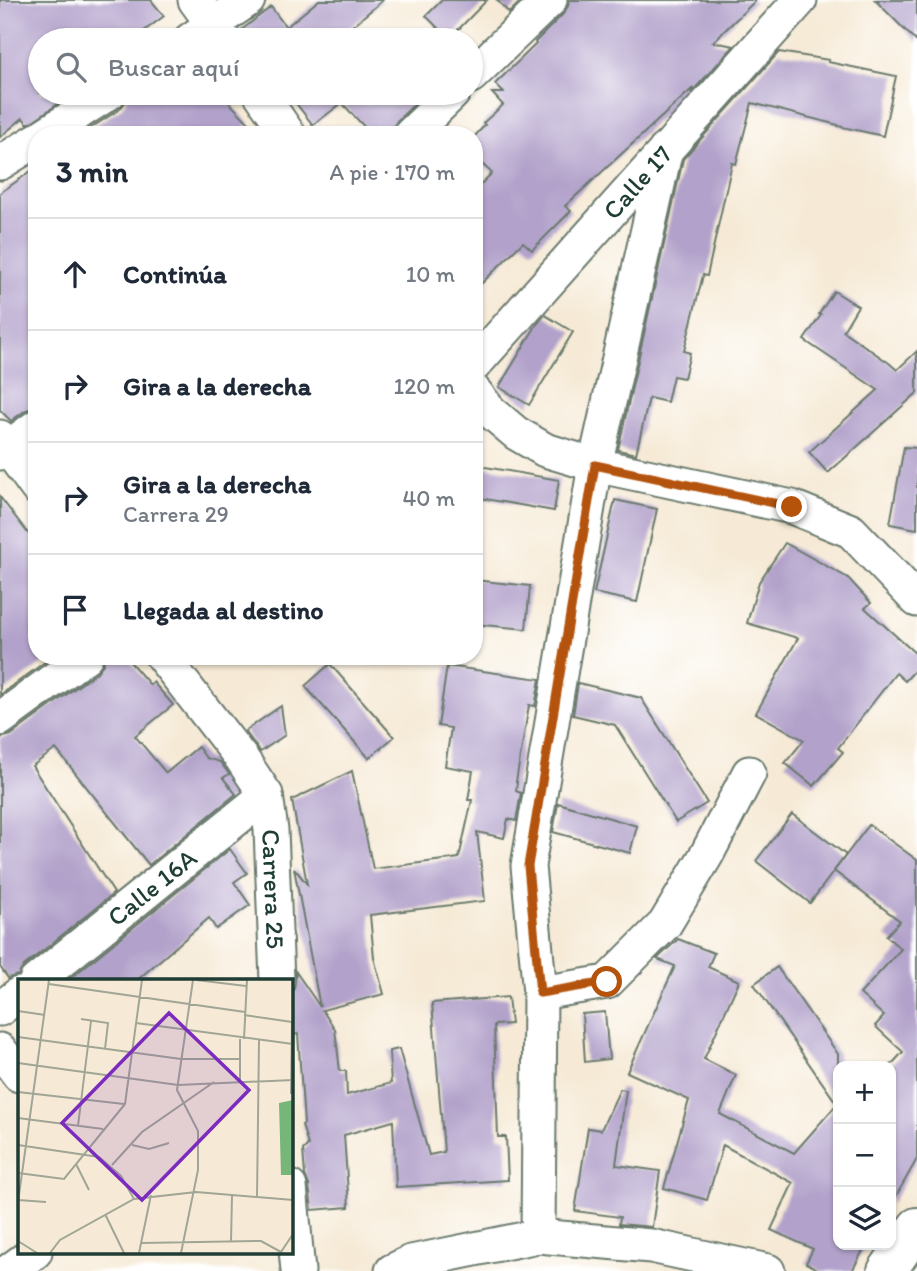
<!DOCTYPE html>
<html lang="es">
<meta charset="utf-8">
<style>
body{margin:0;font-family:Itim,sans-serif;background:#f6f6f7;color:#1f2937}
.controls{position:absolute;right:21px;bottom:21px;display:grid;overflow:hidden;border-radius:14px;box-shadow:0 2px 5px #0004}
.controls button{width:63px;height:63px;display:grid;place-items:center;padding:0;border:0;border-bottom:2px solid #e0e1e3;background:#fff;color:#1f2937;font:35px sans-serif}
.stop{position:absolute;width:21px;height:21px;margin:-16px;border:5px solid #b45309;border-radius:50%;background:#fff}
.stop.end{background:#b45309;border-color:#fff;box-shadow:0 2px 7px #0008}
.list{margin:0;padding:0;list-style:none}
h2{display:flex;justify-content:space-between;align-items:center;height:91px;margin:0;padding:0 28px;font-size:30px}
h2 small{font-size:23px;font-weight:400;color:#747a83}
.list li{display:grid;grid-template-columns:46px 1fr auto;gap:21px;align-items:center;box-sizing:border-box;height:112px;padding:0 28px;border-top:2px solid #e0e1e3}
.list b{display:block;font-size:26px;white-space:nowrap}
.list p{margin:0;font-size:23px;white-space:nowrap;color:#747a83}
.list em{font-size:23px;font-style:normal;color:#747a83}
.icon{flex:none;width:38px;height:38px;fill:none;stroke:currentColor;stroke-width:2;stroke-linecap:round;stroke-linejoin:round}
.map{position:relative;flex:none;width:917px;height:1271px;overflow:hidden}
.search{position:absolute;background:#fff;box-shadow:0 2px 5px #0004;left:28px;top:28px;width:455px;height:77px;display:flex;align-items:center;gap:18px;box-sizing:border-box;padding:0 24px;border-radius:38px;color:#747a83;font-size:26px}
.panel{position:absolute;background:#fff;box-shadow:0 2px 5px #0004;left:28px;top:126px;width:455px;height:539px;border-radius:28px}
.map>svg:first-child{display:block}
.building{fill:#b2a2cb}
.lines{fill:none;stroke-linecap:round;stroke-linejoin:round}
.minor-casing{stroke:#6a7a6d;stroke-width:37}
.major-casing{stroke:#6a7a6d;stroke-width:42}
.minor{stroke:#fff;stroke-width:33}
.major{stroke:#fff;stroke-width:38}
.route{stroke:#b45309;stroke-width:9}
.labels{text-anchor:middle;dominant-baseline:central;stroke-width:5;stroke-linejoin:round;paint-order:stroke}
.street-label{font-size:26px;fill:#1f3d34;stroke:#fff}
.inset-road{fill:none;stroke:#a0a595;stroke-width:2}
.view{fill:#7b2cbf;fill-opacity:0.15;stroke:#7b2cbf;stroke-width:3.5}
.inset-edge{fill:none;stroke:#1f3d34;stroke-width:3.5}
</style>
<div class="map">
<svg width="917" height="1271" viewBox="0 0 917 1271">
<rect width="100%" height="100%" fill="#fff"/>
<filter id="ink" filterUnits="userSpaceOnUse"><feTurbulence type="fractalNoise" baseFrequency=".0143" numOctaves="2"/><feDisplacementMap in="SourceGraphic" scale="14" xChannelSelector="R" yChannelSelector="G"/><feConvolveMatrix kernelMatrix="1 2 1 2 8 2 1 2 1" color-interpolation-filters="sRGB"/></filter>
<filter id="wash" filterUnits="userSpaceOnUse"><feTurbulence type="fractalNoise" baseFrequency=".00686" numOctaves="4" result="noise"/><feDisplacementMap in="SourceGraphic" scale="28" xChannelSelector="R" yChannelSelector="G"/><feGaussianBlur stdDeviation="1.57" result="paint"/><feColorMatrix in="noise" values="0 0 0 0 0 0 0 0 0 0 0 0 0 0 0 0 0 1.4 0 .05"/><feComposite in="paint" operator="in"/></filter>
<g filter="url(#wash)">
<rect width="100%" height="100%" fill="#f6ead6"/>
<g id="blocks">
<g class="building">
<polygon points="0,0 151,0 164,16 132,40 40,40 40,93 74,93 30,123 27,123 23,118 0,137"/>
<polygon points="319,0 383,0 336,40 243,40 240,31 271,7 286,27"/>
<polygon points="442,0 487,0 449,39 426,16"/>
<polygon points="497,0 522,0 509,13"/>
<polygon points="569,0 756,0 713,42 734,46 691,93 693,88 565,206 571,211 532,250 523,242 474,291 474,191 492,173 474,157 474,137 485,125 483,123 503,105 492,93 504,93 495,84 536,44 535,42 563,14 568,6"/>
<polygon points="875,0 917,0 917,42"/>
<polygon points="779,52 829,60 828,62 896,76 883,136 838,126 838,125 752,103 736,164 732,163 707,276 703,275 684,351 690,353 684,378 673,376 667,402 649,398 636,454 618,450 683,159"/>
<polygon points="128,93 220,93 249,123 236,135 80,135 120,109 126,101"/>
<polygon points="288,93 426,93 397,121 391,131 387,135 372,135 342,103 313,125"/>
<polygon points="37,167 37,407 26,410 11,421 0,410 0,193"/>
<polygon points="834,291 858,306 843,331 889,363 897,370 917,351 917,393 828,473 809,452 878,390 804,340 821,315 819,314"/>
<polygon points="545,315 573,332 529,405 499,387 537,324"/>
<polygon points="904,447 917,448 917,529 890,524"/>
<polygon points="474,465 559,480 554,511 474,497"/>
<polygon points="0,497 37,545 37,656 53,656 0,695"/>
<polygon points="615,500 657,509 637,602 594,593"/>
<polygon points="785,543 848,578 871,603 865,608 917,655 917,668 905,681 896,673 838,748 843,752 814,786 785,763 804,740 756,713 798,638 747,623 759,582"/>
<polygon points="474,580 530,586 526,629 474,624"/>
<polygon points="105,656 125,656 150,685 153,682 173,705 135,736 166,773 198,747 206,758 220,762 229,774 223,778 236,794 149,865 56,749 32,766 114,893 24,966 18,975 8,978 0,967 0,738 11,735 97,672 103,664"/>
<polygon points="330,664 394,737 369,758 305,686"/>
<polygon points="447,666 540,679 535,706 529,705 516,782 517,782 516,791 521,793 516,821 508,819 504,838 477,832 485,901 370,915 374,958 384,994 322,1010 335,1029 340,1071 346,1071 347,1095 391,1083 389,1051 399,1049 429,1155 444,1152 432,1003 508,997 511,1024 494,1025 498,1137 506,1137 508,1180 396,1187 393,1121 344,1135 349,1207 312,1210 309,1185 305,1175 303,1150 308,1145 302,1125 304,1124 298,1034 290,1035 290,994 294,989 296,972 320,1007 294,868 307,884 292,800 352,771 373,869 459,858 472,800 468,800 473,771 445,766 451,728 438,726"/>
<polygon points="578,683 641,698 707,803 676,822 615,725 573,715"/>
<polygon points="281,706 285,735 260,752 245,731"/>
<polygon points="558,803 637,826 630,853 553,832"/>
<polygon points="792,814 846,855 810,903 756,861"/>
<polygon points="869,825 917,860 917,1159 891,1205 891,1065 903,1052 875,1026 884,1016 860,994 901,949 886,936 900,921 834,871"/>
<polygon points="230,849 247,873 234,882 250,905 216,929 209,918 136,981 67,981"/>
<polygon points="678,939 714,953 708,967 739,981 704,1059 736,1075 720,1114 794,1153 837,1104 754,984 777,967 838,1054 838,1245 866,1245 852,1271 821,1271 806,1263 813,1249 771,1230 793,1183 723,1145 707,1200 664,1188 689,1100 627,1072 675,966 657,959"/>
<polygon points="605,1012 609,1059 585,1062 582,1014"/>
<polygon points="620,1089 626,1090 616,1165 660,1171 652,1227 619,1224 620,1217 575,1211 588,1128 601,1130"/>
</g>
</g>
</g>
<g filter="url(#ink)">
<use href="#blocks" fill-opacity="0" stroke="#6a7a6d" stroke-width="2"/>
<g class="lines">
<g class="minor-casing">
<g id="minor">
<polyline points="195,0 224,40"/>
<polyline points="190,40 248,0"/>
<polyline points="471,76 550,0"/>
<polyline points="260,93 289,135"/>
<polyline points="44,135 109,93"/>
<polyline points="410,135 453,93"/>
<polyline points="0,163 37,140"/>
<path id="s1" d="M474 365 800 0"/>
<polyline points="474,391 490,411 516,433 545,450 595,465 792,507 851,531 917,600"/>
<polyline points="0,437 37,488"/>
<polyline points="0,453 37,426"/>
<path id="s2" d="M162 656 242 759 266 795 271 830 277 981"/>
<polyline points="0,719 86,656"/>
<path id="s3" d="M36 981 266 795"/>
<polyline points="540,993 607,982 665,924 707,854 749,773"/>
<polyline points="0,1009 19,994"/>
<polyline points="0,1050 19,1075"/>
<polyline points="290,1187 298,1271"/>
<polyline points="538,1236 540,993 528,866 595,465 666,149"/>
<polyline points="9,1271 35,1252"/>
<polyline points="392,1271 411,1262 538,1236 651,1246 768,1271"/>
</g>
</g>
<g class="major-casing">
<polyline id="major" points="887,1271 917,1227"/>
</g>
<use href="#minor" class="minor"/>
<use href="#major" class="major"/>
</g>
</g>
<g class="lines" filter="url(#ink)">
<polyline class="route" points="607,982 540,993 528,866 595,465 792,507"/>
</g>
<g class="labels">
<g class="street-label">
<text stroke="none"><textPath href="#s1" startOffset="245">Calle 17</textPath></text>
<text stroke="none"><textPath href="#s3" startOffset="149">Calle 16A</textPath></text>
<text stroke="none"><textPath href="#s2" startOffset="268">Carrera 25</textPath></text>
</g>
</g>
<g transform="translate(18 979)">
<rect width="275" height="275" fill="#f6ead6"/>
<path d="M275 121V196H263L261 124Z" fill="#76b678"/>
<path class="inset-road" d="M178 1 228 7M31 5 227 33M0 32 27 36M226 36 274 43M63 40 90 44 87 70M118 44 275 65M0 58 163 80H222M226 60 229 1M0 84 160 106 275 101M222 101V60M0 113 106 125M273 115 274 43M107 125 124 1M0 139 85 150M60 147 73 42M0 166 81 178 103 197 116 220M114 166 131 170 151 164M58 185 71 211M94 186 124 153 196 103M0 194 46 200 107 125M239 218 241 61M0 221 28 223M0 223 31 1M87 235 106 274M0 262 19 274M213 263 214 216M123 264 243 262 263 273M263 273 275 255M32 274 42 261 116 220 178 213 275 221M121 274 133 216M163 274 180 191V152L159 111 175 1"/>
<path class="view" d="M151 34 231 111 124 221 44 144Z"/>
<rect width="275" height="275" class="inset-edge"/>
</g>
</svg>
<div class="controls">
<button>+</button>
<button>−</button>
<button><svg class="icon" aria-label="layers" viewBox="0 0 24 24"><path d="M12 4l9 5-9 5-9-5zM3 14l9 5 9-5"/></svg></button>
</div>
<div class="stop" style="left:607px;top:982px"></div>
<div class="stop end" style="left:792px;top:507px"></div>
<div class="search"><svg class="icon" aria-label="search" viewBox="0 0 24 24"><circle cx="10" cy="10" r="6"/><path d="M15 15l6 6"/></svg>Buscar aquí</div>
<section class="panel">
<h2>3 min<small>A pie · 170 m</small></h2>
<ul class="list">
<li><svg class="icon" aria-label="ahead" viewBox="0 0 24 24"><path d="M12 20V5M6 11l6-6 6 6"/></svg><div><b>Continúa</b></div><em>10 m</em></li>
<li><svg class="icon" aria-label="right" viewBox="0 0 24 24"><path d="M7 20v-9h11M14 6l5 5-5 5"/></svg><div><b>Gira a la derecha</b></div><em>120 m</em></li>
<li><svg class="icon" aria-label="right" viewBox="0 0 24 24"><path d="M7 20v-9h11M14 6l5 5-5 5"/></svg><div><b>Gira a la derecha</b><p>Carrera 29</p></div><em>40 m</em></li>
<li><svg class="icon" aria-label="arrive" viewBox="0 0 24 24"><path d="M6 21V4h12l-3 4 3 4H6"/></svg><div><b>Llegada al destino</b></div></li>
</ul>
</section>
</div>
